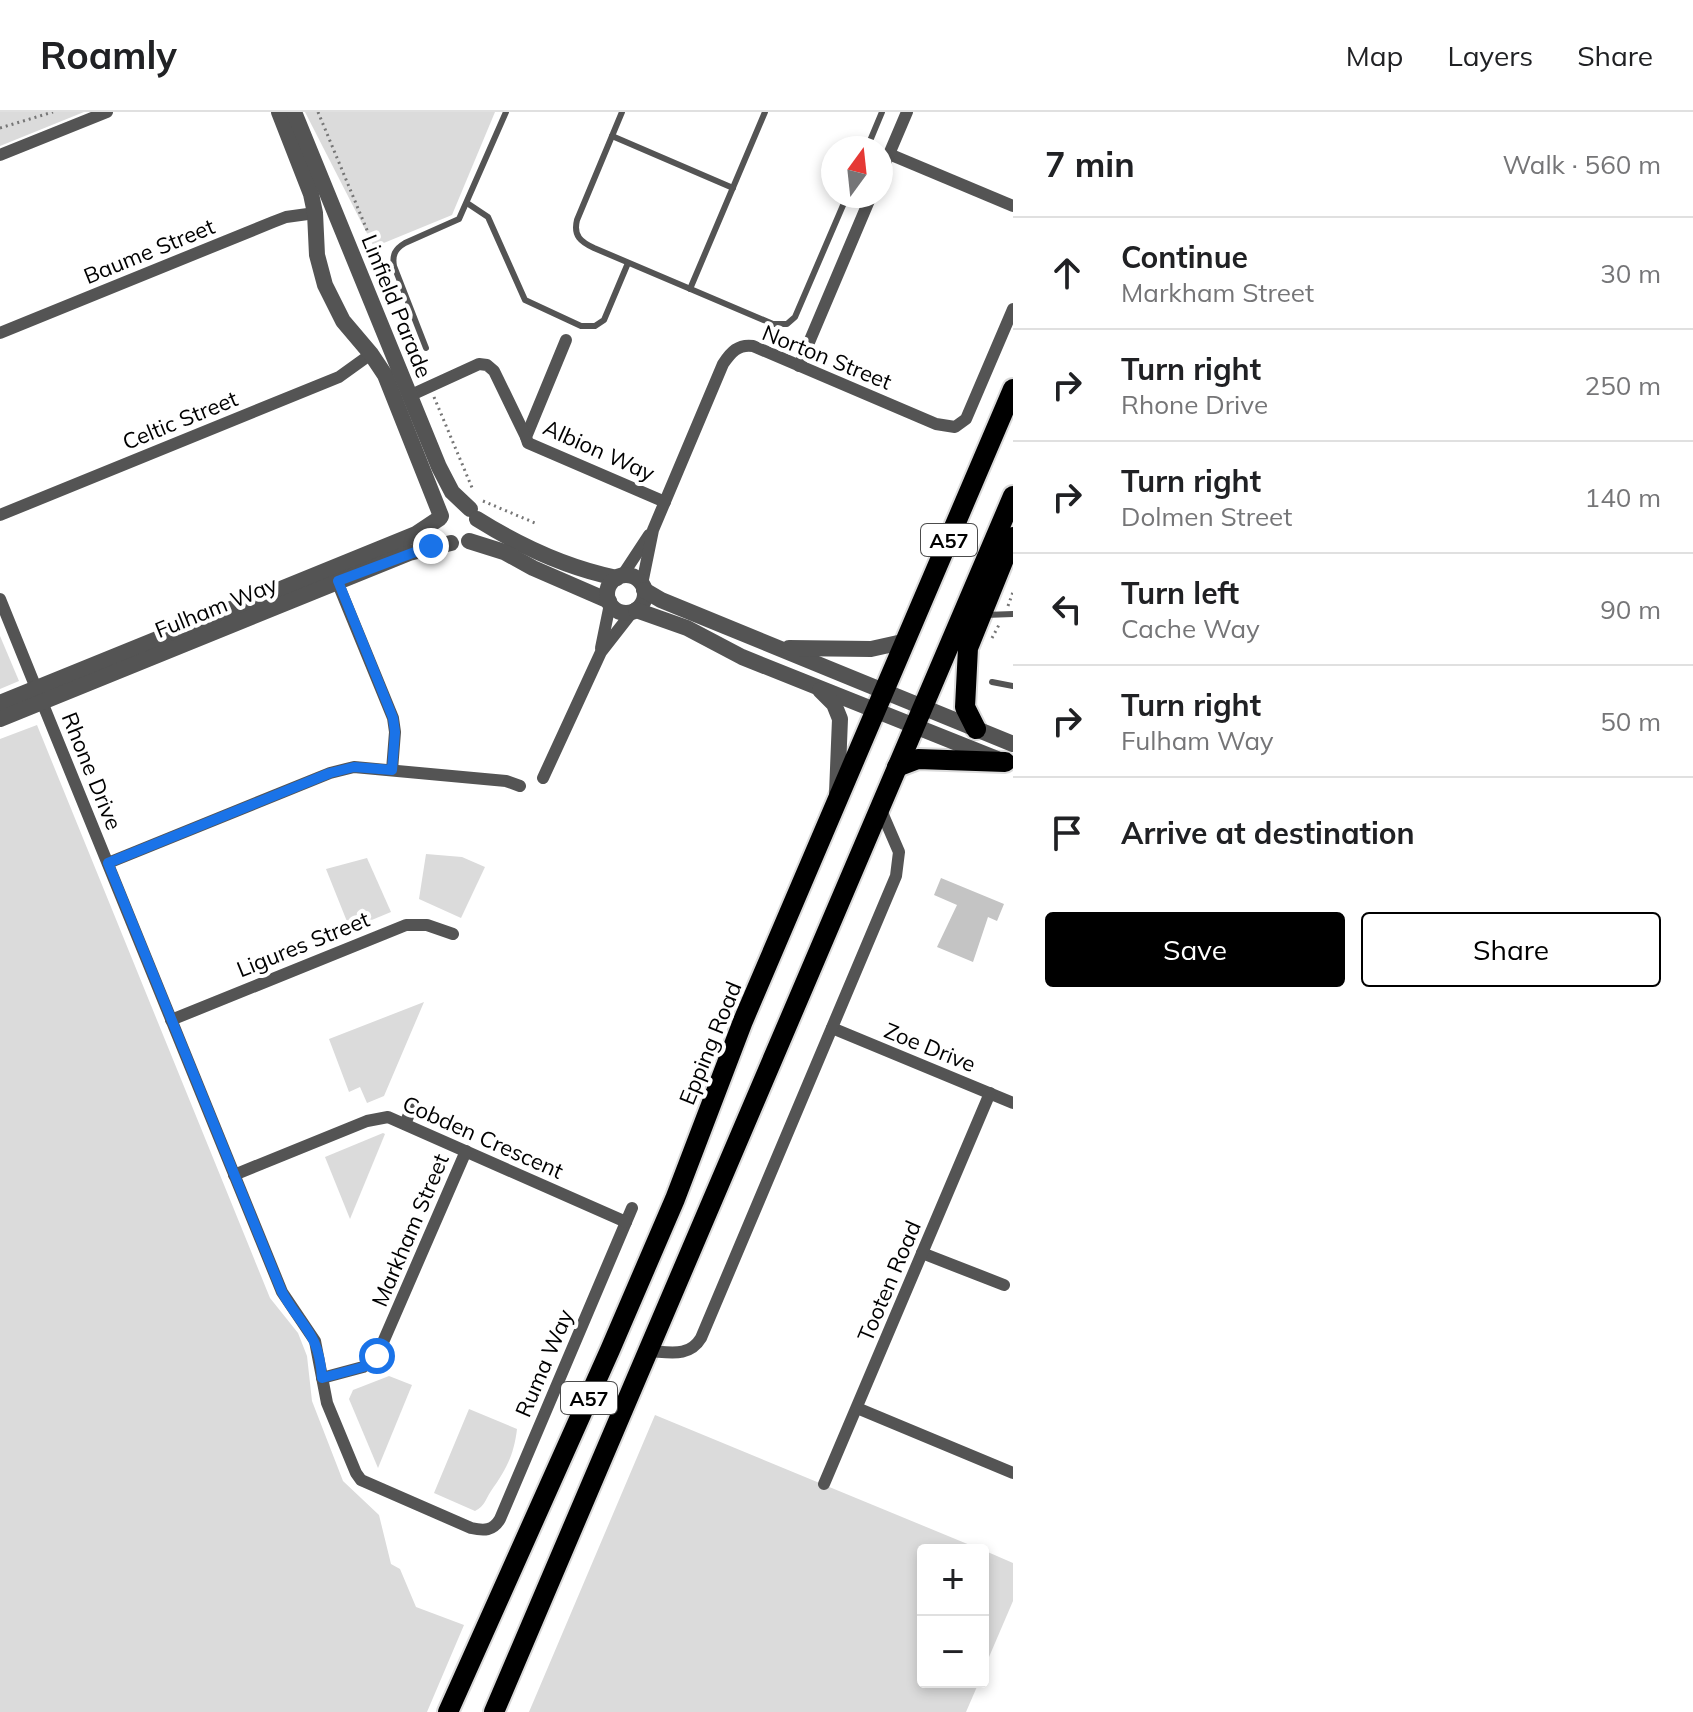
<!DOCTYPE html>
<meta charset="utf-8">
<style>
body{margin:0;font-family:Mulish,sans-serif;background:#f2f2f2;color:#202124}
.controls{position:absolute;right:24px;bottom:24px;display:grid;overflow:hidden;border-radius:8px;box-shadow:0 4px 12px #0003}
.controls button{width:72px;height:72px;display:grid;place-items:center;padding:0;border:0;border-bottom:2px solid #e0e0e0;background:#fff;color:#202124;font:40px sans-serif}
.compass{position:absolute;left:821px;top:24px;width:72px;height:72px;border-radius:50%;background:#fff;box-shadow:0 4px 12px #0003;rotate:15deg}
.stop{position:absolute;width:24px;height:24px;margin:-18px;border:6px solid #1a73e8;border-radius:50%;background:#fff}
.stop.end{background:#1a73e8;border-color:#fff;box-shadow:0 2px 8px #0008}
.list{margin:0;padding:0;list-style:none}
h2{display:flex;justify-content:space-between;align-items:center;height:104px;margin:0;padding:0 32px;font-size:34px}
h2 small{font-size:26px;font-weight:400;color:#757577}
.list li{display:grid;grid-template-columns:52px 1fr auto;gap:24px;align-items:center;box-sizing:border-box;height:112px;padding:0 32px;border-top:2px solid #e0e0e0}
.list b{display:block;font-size:30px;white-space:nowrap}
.list p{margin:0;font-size:26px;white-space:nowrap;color:#757577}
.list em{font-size:26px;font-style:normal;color:#757577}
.actions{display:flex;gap:16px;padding:24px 32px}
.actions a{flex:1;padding:18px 0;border:2px solid #000;border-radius:8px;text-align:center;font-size:28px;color:#000}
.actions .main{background:#000;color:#fff}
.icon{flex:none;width:44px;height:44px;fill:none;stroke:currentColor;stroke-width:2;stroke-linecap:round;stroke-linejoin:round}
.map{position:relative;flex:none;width:1013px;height:1600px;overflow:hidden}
header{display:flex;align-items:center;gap:48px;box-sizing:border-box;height:112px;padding:0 40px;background:#fff;border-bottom:2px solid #e0e0e0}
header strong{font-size:38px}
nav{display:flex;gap:44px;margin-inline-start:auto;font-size:28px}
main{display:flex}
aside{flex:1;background:#fff}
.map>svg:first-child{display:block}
.green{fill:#dbdbdb}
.building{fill:#c4c4c4}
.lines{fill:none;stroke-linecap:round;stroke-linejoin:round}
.primary-casing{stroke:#dbdbdb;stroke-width:24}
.path{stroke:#767676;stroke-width:3;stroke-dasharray:2 4;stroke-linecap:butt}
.service{stroke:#545454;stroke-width:6}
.minor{stroke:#545454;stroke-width:12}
.tertiary{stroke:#545454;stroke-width:16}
.primary{stroke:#000;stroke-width:20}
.route{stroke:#1a73e8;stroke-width:10}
.labels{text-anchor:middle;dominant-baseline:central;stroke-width:8;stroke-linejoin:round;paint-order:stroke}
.shield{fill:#fff;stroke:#4c4c4c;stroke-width:2}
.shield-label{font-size:20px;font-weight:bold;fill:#000}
.street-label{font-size:22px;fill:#000;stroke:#fff}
</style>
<header>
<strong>Roamly</strong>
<nav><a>Map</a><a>Layers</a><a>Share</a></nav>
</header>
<main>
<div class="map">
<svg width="1013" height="1600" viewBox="0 0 1013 1600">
<rect width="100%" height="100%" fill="#fff"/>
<g class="green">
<polygon points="0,0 84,0 0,34"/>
<polygon points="305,0 495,0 452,103 374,135"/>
<polygon points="0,524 19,569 0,577"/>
<polygon points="37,613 270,1186 298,1221 307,1244 312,1289 343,1369 379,1403 391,1452 400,1457 416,1495 464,1513 427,1600 0,1600 0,627"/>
<polygon points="426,742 462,745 485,755 461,806 419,787"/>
<polygon points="367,746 391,800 350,817 326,757"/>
<polygon points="424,890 384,984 367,991 360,975 349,980 329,927"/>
<polygon points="383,1021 385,1022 350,1107 325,1045"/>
<polygon points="389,1264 412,1273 378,1356 349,1287 353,1278"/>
<path d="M469 1297 517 1317C514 1343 506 1358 491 1379 485 1388 485 1394 475 1399L434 1381Z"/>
<polygon points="655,1303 982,1438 923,1438 923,1570 979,1570 966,1600 529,1600"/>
<polygon points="983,1438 1013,1451 1013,1489 983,1559"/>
</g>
<polygon class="building" points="941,766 1004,792 997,809 988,805 973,850 937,835 957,793 934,783"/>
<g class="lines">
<g class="primary-casing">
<g id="primary">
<polyline points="976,617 965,595 968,536 1013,425"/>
<polyline points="897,655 918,647 1005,650"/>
<polyline points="448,1600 610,1238 675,1087 743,909 1013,277"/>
<polyline points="494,1600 1013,384"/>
</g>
</g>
<g class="path">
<polyline points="318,0 384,159"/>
<polyline points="0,16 53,0"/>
<polyline points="418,244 426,263"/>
<polyline points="434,285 473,378"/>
<polyline points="483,389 535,411"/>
<polyline points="1008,494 1013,480"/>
<polyline points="992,526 1000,511"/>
</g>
<g class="service">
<path d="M622 0 577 108C573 124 581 130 594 136L773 212H787L795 205 847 84"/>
<polyline points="612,24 733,76"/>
<polyline points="867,36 882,0"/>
<polyline points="467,91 488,105 525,188 581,214 595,214 604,208 628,151"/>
<polyline points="690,177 765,0"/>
<path d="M426 236 394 154C392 143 395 137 405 131L459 107 506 0"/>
<polyline points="985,503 1013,502"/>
<polyline points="992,570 1013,574"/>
</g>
<g class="minor">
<polyline points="889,42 1013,94"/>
<polyline points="0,43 107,0"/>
<polyline points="881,61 907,0"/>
<polyline points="0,221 273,110 286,105 315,101"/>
<polyline points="566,228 526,325 528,331 665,390"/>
<polyline points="799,254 871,84"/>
<polyline points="409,284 479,252 487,253 494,259 526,325"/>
<polyline points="0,403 339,265 371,242"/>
<polyline points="334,462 393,606 395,620 392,658"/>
<polyline points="622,464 649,423"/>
<path d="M642 472 653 418 723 252C731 240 738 232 753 234L936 312 955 315 966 307 1013 197"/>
<polyline points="0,487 36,576"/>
<polyline points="601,536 610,492"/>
<path d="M42 590 282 1180 315 1229 327 1291 356 1361 361 1368 471 1416C484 1419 493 1419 500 1407L632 1096"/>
<polyline points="543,666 601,540 633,499"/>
<polyline points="108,751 330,661 354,655 506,669 520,674"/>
<polyline points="171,908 406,813 427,813 453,822"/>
<polyline points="832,916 1013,991"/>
<polyline points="405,1012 412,995"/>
<polyline points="234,1063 367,1009 388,1005 626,1110"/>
<polyline points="922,1141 1004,1173"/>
<path d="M648 1239C669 1240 689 1246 701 1226L896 764 899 740 880 696"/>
<polyline points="322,1266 363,1255 377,1244 466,1039"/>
<polyline points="857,1296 1013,1361"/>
<polyline points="824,1372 990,981"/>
</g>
<g class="tertiary">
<polyline points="279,0 311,82 315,101 317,143 325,173 343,209 371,242 385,263 441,404"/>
<polyline points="294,0 439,355 452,380 470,397"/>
<path d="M477 407C520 434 568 456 617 466"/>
<polyline points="469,429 504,440 533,456 609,489"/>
<circle cx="626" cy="482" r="19"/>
<polyline points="644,478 661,488 1013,632"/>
<polyline points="636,498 687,516 742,545 997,647"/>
<polyline points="789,536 871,537 907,529"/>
<polyline points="820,578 834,592 840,607 837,681"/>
<polyline points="0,591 416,422 440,406"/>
<polyline points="0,607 409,441 451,431"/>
</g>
<use href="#primary" class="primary"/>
</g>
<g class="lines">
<path class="route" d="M377 1244 363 1255 322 1266C319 1220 302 1216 282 1180L108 751 330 661 354 655 392 658 395 620 393 606 338 469 431 434"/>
</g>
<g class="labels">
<g class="shield">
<rect x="921" y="412" width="56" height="32" rx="6"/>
<rect x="561" y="1270" width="56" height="32" rx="6"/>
</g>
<g class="shield-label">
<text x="949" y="428">A57</text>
<text x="589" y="1286">A57</text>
</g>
<g class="street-label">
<text transform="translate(149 139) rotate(-22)">Baume Street</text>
<text transform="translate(397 194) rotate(68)">Linfield Parade</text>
<text transform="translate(827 245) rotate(22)">Norton Street</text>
<text transform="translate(180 308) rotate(-22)">Celtic Street</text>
<text transform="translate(599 338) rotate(24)">Albion Way</text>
<text transform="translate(216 495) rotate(-22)">Fulham Way</text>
<text transform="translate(92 659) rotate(68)">Rhone Drive</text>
<text transform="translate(303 832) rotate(-22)">Ligures Street</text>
<text transform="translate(710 931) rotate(-68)">Epping Road</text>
<text transform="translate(930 935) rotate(22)">Zoe Drive</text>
<text transform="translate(483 1025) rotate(24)">Cobden Crescent</text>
<text transform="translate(410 1118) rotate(-67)">Markham Street</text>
<text transform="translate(889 1169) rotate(-67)">Tooten Road</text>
<text transform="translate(544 1251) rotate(-67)">Ruma Way</text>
</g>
</g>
</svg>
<div class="controls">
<button>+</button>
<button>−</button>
</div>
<svg class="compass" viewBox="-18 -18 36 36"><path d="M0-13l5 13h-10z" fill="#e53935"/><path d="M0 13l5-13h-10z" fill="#757577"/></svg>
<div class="stop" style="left:377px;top:1244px"></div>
<div class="stop end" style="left:431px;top:434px"></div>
</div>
<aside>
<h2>7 min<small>Walk · 560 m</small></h2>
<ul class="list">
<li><svg class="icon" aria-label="ahead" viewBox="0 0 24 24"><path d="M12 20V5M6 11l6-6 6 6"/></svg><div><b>Continue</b><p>Markham Street</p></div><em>30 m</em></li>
<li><svg class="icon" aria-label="right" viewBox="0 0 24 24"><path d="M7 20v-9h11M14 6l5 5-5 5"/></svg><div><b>Turn right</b><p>Rhone Drive</p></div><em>250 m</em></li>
<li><svg class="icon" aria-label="right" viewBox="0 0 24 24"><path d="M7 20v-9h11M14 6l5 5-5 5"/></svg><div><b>Turn right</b><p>Dolmen Street</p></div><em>140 m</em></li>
<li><svg class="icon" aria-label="left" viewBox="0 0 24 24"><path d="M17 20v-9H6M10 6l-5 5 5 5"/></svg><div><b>Turn left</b><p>Cache Way</p></div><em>90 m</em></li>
<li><svg class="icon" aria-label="right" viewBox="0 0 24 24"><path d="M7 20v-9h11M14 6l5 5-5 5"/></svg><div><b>Turn right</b><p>Fulham Way</p></div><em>50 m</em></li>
<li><svg class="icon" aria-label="arrive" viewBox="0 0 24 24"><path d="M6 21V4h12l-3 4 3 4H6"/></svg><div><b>Arrive at destination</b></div></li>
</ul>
<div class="actions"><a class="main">Save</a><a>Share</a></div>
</aside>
</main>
